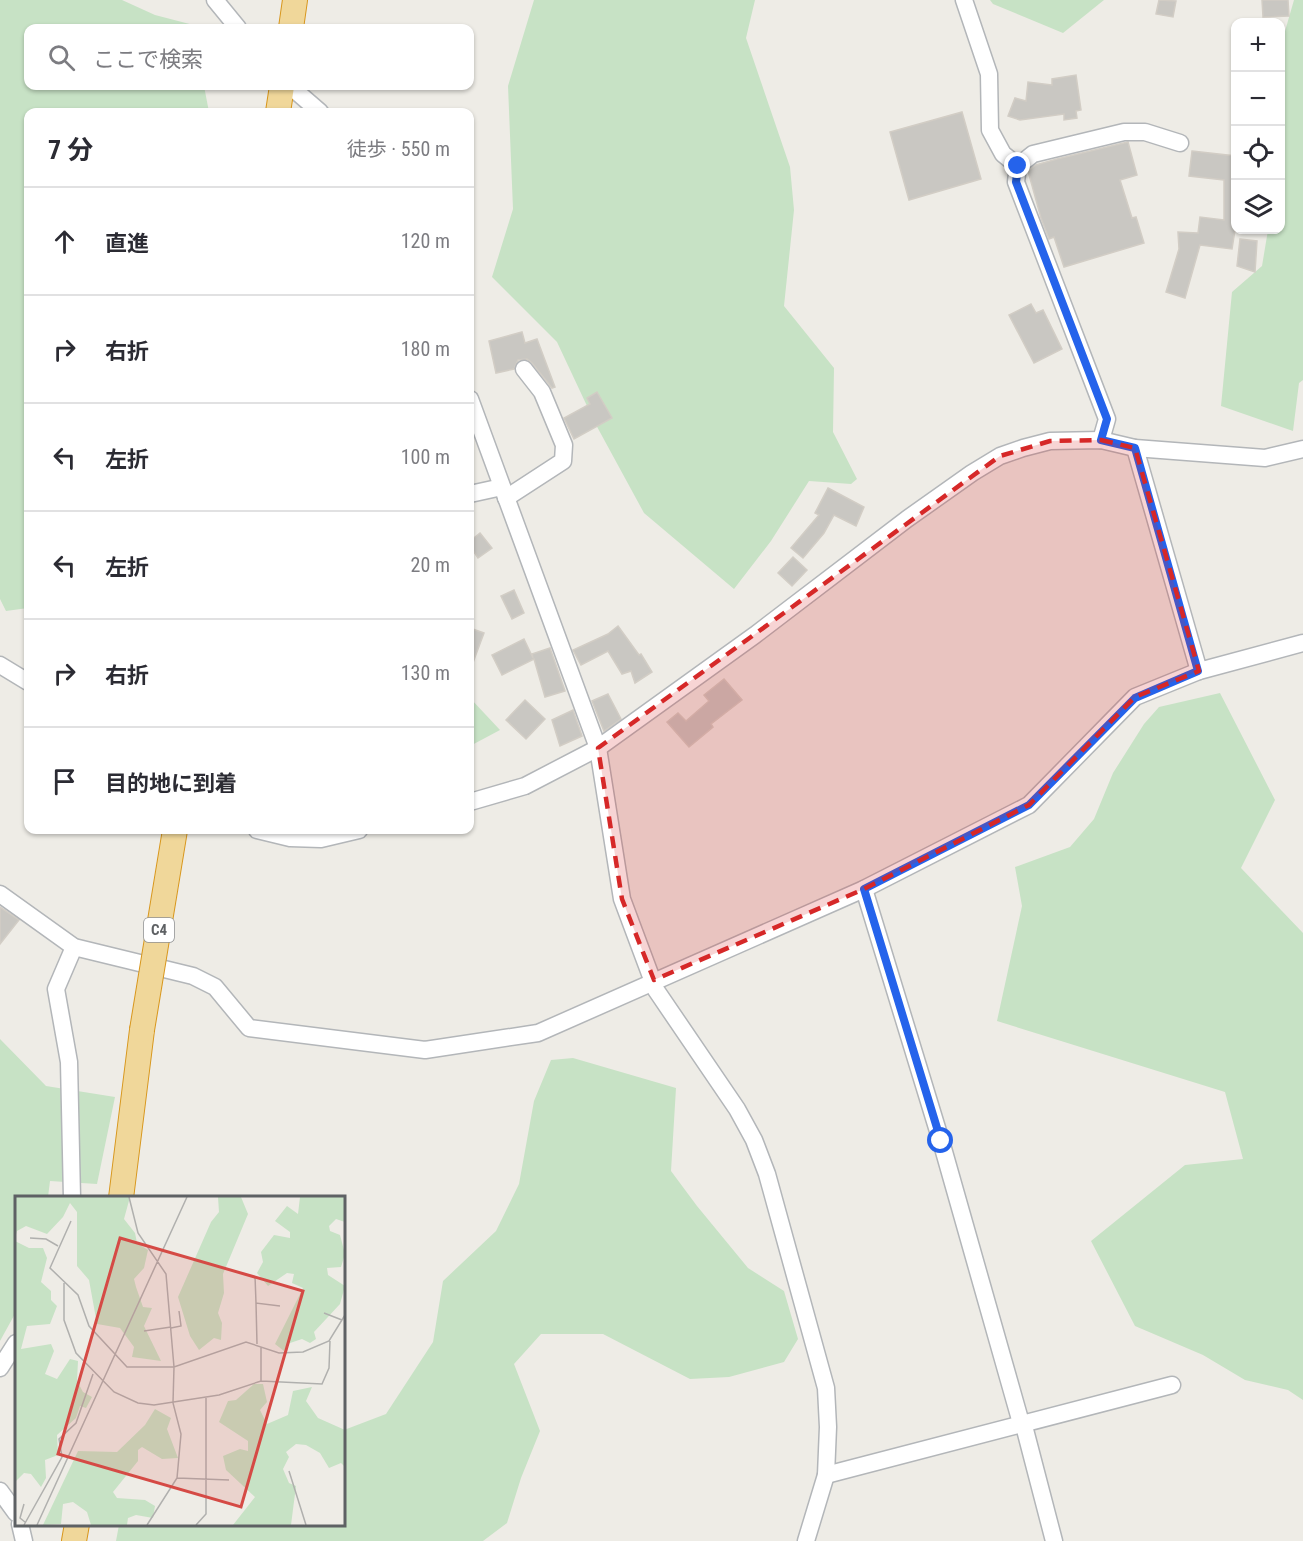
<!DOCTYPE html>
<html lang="ja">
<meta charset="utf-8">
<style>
body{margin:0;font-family:"Roboto Condensed","Noto Sans JP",sans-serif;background:#f2f2f3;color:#2b2b33}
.controls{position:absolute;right:18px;top:18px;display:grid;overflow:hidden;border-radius:12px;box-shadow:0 2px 4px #0004}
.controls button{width:54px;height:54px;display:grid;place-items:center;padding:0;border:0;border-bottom:2px solid #e1e1e2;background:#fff;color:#2b2b33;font:30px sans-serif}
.stop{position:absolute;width:18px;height:18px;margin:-14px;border:4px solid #2563eb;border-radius:50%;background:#fff}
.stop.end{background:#2563eb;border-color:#fff;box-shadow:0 2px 6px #0008}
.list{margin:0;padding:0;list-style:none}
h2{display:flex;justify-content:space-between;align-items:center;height:78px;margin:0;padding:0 24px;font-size:26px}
h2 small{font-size:20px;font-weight:400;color:#7c7c81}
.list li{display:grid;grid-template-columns:39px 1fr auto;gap:18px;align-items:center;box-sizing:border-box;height:108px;padding:0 24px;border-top:2px solid #e1e1e2}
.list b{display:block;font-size:22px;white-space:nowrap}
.list em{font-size:20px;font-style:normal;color:#7c7c81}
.icon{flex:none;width:33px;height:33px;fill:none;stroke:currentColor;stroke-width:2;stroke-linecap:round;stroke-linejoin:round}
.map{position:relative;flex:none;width:1303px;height:1541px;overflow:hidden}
.search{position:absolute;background:#fff;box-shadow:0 2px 4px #0004;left:24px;top:24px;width:450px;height:66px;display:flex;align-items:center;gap:15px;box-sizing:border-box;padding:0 21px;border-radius:12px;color:#7c7c81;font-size:22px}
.panel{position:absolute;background:#fff;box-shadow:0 2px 4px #0004;left:24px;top:108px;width:450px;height:726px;border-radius:12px}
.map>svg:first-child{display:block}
.green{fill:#c7e2c5}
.building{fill:#c9c7c2;stroke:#d2cdc5;stroke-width:1.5}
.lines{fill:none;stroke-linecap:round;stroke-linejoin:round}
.minor-casing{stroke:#b3b6b9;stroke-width:19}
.highway-casing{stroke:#d8961b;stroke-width:26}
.minor{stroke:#fff;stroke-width:16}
.highway{stroke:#f0d79a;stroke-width:24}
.highway-bridge-casing{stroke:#d8961b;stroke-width:26;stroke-linecap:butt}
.highway-bridge{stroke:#f0d79a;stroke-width:24}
.route{stroke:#2563eb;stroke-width:8}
.marked{fill:#d62828;fill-opacity:0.2;stroke:#d62828;stroke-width:4.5;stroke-dasharray:12 8;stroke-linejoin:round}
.labels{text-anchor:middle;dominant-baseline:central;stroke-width:6;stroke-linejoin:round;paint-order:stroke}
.shield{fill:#fff;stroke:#8e9092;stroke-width:1.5}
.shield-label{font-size:15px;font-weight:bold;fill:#5e6164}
.inset-road{fill:none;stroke:#b0b0ae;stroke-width:1.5}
.view{fill:#d54a45;fill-opacity:0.15;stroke:#d54a45;stroke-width:3}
.inset-edge{fill:none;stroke:#5e6164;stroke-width:3}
</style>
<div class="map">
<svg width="1303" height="1541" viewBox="0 0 1303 1541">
<rect width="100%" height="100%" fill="#eeece6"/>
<g class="green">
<polygon points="0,0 122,0 155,15 205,28 28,28 28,86 204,86 209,112 28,112 28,608 6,611 0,599"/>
<polygon points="534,0 755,0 746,38 790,167 794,210 784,306 834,368 833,432 857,479 851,484 809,481 771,541 734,589 644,513 595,423 557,342 492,277 513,209 508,86"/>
<polygon points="990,0 1104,0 1063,33 993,4"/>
<polygon points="1294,0 1303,0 1303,380 1299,383 1293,431 1221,406 1232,292 1262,266 1268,230 1280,230 1280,149 1284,132 1280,117 1281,45"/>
<polygon points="1220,693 1275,800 1241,868 1303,933 1303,1400 1288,1390 1245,1380 1203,1355 1135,1326 1091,1241 1185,1165 1243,1159 1225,1092 997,1021 1022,906 1015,867 1070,847 1094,819 1113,773 1144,724 1159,707"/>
<polygon points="470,698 500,730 470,746"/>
<polygon points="0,1039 46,1086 115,1097 97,1184 50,1181 48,1197 16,1198 16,1312 0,1341"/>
<polygon points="573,1058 676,1088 671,1171 697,1206 748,1268 784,1291 798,1339 784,1362 729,1377 690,1379 603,1334 541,1334 514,1364 540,1431 521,1478 507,1523 483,1541 116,1541 119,1525 344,1524 344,1430 386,1414 433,1342 443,1281 496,1231 519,1184 534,1101 551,1060"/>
</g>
<g class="building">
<polygon points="1159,0 1176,1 1173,17 1156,14"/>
<polygon points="1262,0 1288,0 1289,16 1263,17"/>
<polygon points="1076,75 1081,110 1076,111 1077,118 1064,120 1064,114 1020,120 1008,116 1015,98 1026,101 1028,82 1052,85 1052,79"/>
<polygon points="962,112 981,179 909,200 890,132"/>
<polygon points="1128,142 1137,175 1120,180 1132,218 1136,217 1144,243 1064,267 1054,237 1049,239 1041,218 1028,171 1036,165 1057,159"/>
<polygon points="1192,151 1236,156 1236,224 1232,249 1200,245 1185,298 1166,292 1179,249 1178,232 1198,233 1200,217 1224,220 1224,180 1189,176"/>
<polygon points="1240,239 1257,241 1255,272 1237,266"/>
<polygon points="1031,304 1036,313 1043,310 1062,349 1034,363 1009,315"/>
<polygon points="522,332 525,343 537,339 555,387 552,388 532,363 527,359 518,360 514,369 496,373 489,341"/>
<polygon points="597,392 612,418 574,439 564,418 590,404 587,398"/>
<polygon points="828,488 864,507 856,526 834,515 824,533 803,558 791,548 819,515 815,513"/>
<polygon points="480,533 492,548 478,558 470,546 470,541"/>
<polygon points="793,557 807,570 792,586 778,573"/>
<polygon points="514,590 524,613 512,619 501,596"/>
<polygon points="618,626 639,655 641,654 652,672 635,683 631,671 622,674 608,651 581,665 573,650 608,634"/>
<polygon points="470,628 484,633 471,668 470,668"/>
<polygon points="524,639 533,658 532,654 550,648 565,691 545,697 534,659 502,675 492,655"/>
<polygon points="724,679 742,700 711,724 713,727 689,747 667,722 678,713 686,721 709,701 704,695"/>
<polygon points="608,694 621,719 604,731 592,701"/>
<polygon points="525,700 545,719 526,739 506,720"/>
<polygon points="573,710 582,736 560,746 552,720"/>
<polygon points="0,907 19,920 0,944"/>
</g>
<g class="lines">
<g class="minor-casing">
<g id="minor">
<polyline points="215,0 238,28"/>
<polyline points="964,0 989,74 990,130 1003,154 1018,166"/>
<polyline points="290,86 320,112"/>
<polyline points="470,399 598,748 622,899 656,990 737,1109 754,1140 767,1174 826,1388 828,1427 826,1475 806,1541"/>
<polyline points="1101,440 1107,419 1016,182 1018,166 1033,154 1124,132 1145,132 1180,143"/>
<polyline points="1135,448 1199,671"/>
<polyline points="470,494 502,487"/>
<polyline points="506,498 563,461 564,445 542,392 524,369"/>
<polyline points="0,665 28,682"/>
<polyline points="470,802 525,786 598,748 755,635 907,519 972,473 1000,456 1023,448 1050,441 1101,440 1135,448 1265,458 1303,449"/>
<polyline points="257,830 290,838 321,839 359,830"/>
<polyline points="864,889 941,1141 1021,1423"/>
<polyline points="0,894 74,947 193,976 215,987 249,1028 425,1050 538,1033 864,889 1029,805 1135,697 1199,671 1303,643"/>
<polyline points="72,1198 69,1062 56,989 74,947"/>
<polyline points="0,1368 16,1343"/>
<polyline points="1023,1422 1054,1541"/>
<polyline points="826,1475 1172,1385"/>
<polyline points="0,1491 16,1513"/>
<polyline points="20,1524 24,1541"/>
</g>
</g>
<g class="highway-casing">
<g id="highway">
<polyline points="291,28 295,0"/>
<polyline points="278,112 282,86"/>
<polyline points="121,1198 142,1030"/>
<polyline points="74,1541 77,1524"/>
</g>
</g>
<use href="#minor" class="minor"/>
<use href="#highway" class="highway"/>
<g class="highway-bridge-casing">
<polyline id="highway-bridge" points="142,1030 175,830"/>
</g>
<use href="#highway-bridge" class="highway-bridge"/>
</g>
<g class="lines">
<polyline class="route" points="941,1141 864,889 1029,805 1135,698 1198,671 1135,448 1101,440 1107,419 1016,182 1018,166"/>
</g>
<path class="marked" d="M1101 440 1135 448 1199 671 1135 697 1029 805 864 889 654 980 622 899 598 748 1000 456 1050 441Z"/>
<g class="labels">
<rect class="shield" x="144" y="918" width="30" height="24" rx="4.5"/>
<g class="shield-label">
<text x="159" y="930">C4</text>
</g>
</g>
<g transform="translate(15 1196)">
<rect width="330" height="330" fill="#eeece6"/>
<path d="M0 1H115L109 23 120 37 122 47 133 54 129 72 119 83 121 91 128 111 137 112 129 130 146 165 117 161 119 151 105 132 82 128 74 84 62 70V16L55 7 48 21 32 38 11 30 2 35 0 42ZM203 1H226L233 18 208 78 209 97 203 117 207 127 206 144 199 142 184 154 175 140 163 101 196 26 204 16ZM285 1H330V26L321 23 314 30 315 35 325 39 330 58 326 71 312 72 313 79 330 90 325 108 299 136 301 143 295 147 287 143 272 148 269 155 260 148 288 92 277 87 279 78 272 77 253 90 242 77 248 66 246 56 259 39 275 42V36L260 25 272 10 283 18ZM0 45 14 52H28L32 62 26 86 36 95V104L42 110 35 128 12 130 6 153 36 148 39 155 30 178 42 183 55 163 63 165 62 185 68 196 77 201 71 212 65 210 61 222 42 239 43 259 30 264 31 282 26 291 16 278 9 277 0 286ZM239 188H248L252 206 245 214 252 228 273 219 278 195 297 191 291 205 303 222 330 234V271L326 267 314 272 305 257 291 249 281 248 271 256 274 261 268 273 274 287 281 290 276 329H218L240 301 211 274 208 260 225 253 233 255V245L204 226 213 205 221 204ZM140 213 156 222 152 233 163 262 147 263 127 251 123 254V265L98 296 102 302 130 304 140 310 138 322 121 319 113 322 112 329H76L72 316 58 306 48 308 46 328 28 329 63 255 102 256 130 229Z" fill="#c7e2c5"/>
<path class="inset-road" d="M114 1 123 37 151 78 159 171 158 207 166 238 162 282 132 329M56 25 35 72 63 99 74 130 112 171H159L231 146 264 157 288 156 314 145 330 119M15 42 31 43 43 50M240 80 241 107M49 87V124L61 157 99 196 123 207 139 209 204 199 246 185 307 188 314 172 315 145M309 117 327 124M156 132 166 130 164 115M129 135 156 131M242 148 241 107 265 110M246 185V151M191 202V283M274 275 291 329M162 282 214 284M9 308 5 322 10 326M9 329 47 261 44 243 61 227 78 178M22 329 172 1M181 329 191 318V283"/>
<path class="view" d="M105 42 288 95 226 311 43 258Z"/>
<rect width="330" height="330" class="inset-edge"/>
</g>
</svg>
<div class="controls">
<button>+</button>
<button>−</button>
<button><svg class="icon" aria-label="locate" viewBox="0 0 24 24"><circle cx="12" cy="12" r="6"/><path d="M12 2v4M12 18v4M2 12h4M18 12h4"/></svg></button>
<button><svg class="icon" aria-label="layers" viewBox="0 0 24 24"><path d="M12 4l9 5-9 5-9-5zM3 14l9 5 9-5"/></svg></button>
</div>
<div class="stop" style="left:941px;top:1141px"></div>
<div class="stop end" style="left:1018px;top:166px"></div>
<div class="search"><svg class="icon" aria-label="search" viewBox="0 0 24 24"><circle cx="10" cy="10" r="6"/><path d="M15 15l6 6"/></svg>ここで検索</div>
<section class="panel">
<h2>7 分<small>徒歩 · 550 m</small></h2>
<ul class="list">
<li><svg class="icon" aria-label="ahead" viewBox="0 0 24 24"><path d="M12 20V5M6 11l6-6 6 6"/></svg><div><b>直進</b></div><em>120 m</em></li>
<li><svg class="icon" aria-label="right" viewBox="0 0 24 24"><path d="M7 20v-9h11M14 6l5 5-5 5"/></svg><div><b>右折</b></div><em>180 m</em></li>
<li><svg class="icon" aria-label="left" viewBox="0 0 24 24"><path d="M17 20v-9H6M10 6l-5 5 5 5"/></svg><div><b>左折</b></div><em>100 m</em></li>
<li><svg class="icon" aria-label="left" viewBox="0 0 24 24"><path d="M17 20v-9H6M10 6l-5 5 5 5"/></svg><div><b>左折</b></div><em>20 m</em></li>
<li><svg class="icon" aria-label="right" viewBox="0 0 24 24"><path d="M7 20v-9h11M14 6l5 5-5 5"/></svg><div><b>右折</b></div><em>130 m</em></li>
<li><svg class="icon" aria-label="arrive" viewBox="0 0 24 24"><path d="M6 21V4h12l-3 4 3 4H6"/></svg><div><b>目的地に到着</b></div></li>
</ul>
</section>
</div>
